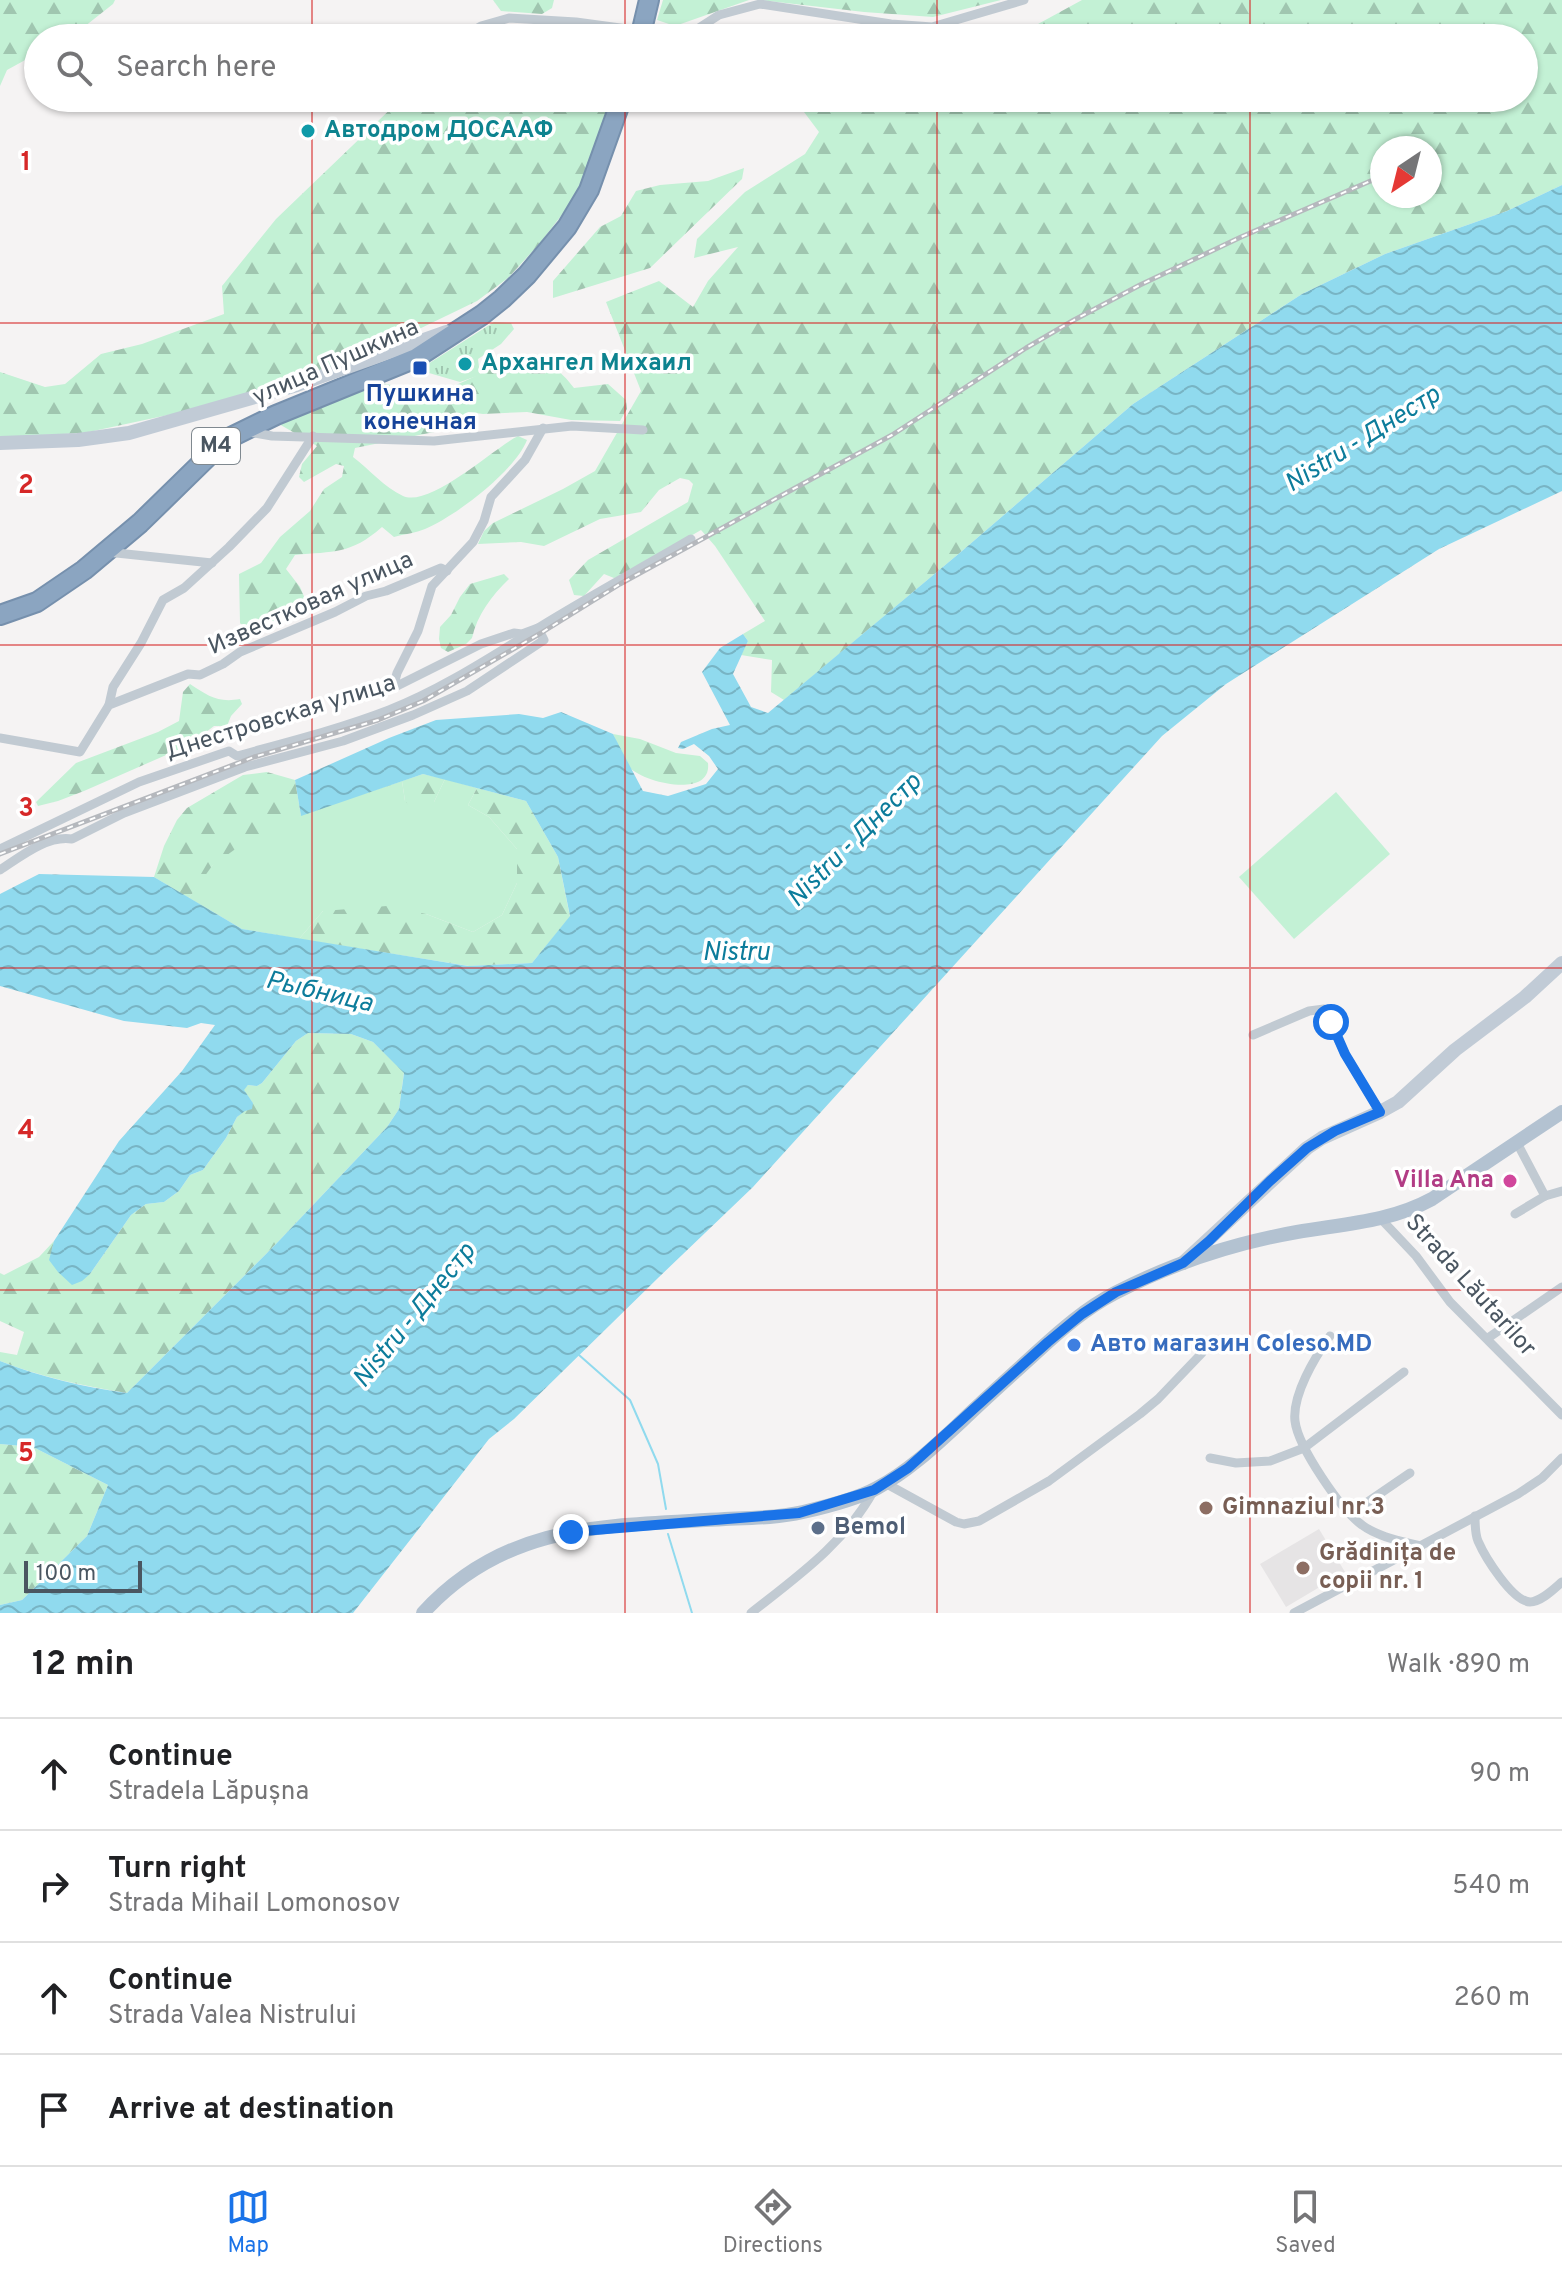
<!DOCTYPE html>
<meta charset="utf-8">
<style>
body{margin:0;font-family:Overpass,sans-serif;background:#f6f6f6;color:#202124}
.compass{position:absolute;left:1370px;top:136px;width:72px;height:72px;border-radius:50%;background:#fff;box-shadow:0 2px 6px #0004;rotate:215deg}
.scale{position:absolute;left:24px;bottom:20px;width:118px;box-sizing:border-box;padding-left:8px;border:4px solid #4a5661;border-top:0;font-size:22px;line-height:28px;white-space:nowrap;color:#4a5661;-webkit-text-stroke:6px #fff;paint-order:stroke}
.stop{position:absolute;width:24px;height:24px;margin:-18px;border:6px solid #1a73e8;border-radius:50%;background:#fff}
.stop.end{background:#1a73e8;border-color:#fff;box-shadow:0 2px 8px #0008}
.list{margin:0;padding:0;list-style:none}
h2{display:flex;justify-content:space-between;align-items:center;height:104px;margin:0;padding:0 32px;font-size:34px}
h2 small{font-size:26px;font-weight:400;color:#757577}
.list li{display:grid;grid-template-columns:52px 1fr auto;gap:24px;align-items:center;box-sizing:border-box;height:112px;padding:0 32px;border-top:2px solid #e0e0e0}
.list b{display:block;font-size:30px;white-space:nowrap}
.list p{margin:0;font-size:26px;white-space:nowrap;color:#757577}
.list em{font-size:26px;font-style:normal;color:#757577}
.icon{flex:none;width:44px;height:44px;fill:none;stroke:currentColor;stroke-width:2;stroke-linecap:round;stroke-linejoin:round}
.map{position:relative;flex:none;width:1562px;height:1613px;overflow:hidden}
.search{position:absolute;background:#fff;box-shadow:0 2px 6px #0004;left:24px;right:24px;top:24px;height:88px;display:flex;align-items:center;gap:20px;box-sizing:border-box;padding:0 28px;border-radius:44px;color:#757577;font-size:30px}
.sheet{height:552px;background:#fff}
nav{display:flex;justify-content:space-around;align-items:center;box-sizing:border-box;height:112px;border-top:2px solid #e0e0e0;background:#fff;font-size:22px;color:#757577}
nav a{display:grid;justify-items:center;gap:4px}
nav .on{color:#1a73e8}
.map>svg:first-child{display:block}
.education{fill:#e6e4e5}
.grass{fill:#c3f1d5}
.forest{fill:url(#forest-firs);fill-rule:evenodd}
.park{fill:url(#park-tufts)}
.water{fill:url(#water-waves)}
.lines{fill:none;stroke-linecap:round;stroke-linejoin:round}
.stream{stroke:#90daee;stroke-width:2}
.highway-casing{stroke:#7690ad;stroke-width:22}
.street{stroke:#c1cad2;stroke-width:9}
.secondary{stroke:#c1cbd6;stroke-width:14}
.primary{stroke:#b3c2d1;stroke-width:14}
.highway{stroke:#8ba5c1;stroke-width:18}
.rail-casing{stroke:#b5b8bd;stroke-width:5}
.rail{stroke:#fff;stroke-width:2;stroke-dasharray:6;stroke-linecap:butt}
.route{stroke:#1a73e8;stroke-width:10}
.grid{fill:none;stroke:#d62828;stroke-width:2;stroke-opacity:0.55}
.culture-dot{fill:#0f9aa8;stroke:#fff;stroke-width:3}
.transit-dot{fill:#1a4fb4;stroke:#fff;stroke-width:3}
.hotel-dot{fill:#d1479c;stroke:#fff;stroke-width:3}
.shop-dot{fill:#3f7fe0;stroke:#fff;stroke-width:3}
.education-dot{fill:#8d6e63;stroke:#fff;stroke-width:3}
.service-dot{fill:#5c6f8a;stroke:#fff;stroke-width:3}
.labels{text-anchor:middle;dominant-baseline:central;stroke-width:7;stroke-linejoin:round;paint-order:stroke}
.shield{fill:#fff;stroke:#808990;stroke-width:2}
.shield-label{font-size:22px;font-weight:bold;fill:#4a5661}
.culture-label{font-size:24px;font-weight:bold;fill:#0d838f;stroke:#fff;text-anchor:start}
.street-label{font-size:24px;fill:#4a5661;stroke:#fff}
.transit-label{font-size:24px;font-weight:bold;fill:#164399;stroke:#fff}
.hotel-label{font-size:24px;font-weight:bold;fill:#b23c85;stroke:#fff;text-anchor:end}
.shop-label{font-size:24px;font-weight:bold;fill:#366cbe;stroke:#fff;text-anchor:start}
.education-label{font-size:24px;font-weight:bold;fill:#785e54;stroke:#fff;text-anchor:start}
.service-label{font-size:24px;font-weight:bold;fill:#4e5e75;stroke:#fff;text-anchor:start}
.water-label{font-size:26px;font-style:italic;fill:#0c7c9b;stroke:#fff}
.grid-label{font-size:26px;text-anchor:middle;font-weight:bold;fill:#d62828;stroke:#fff;stroke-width:7;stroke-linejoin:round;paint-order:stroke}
</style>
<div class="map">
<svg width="1562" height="1613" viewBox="0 0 1562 1613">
<defs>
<pattern id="forest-firs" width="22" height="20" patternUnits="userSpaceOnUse" patternTransform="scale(2)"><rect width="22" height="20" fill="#c3f1d5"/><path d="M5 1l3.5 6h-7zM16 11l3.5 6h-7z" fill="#a0c6b0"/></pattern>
<pattern id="park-tufts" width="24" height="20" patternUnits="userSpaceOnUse" patternTransform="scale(2)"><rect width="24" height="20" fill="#c3f1d5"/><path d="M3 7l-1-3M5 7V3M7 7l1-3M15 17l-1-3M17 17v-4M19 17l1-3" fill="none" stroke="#a0c6b0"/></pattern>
<pattern id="water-waves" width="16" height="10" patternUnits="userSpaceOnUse" patternTransform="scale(2)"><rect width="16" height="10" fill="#90daee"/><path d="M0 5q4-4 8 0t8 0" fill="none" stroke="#78b4c4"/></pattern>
</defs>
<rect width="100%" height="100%" fill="#f5f3f3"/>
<polygon class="education" points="1319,1529 1345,1572 1286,1607 1260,1564"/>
<g class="grass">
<path d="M445 779 477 788 468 805 489 817 517 849V883L502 915 473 932 426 914 323 911 299 939 242 929 189 898C196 888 202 876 211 867 246 827 351 799 402 781L405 801 434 802Z"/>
<polygon points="1336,792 1390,854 1294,939 1239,877"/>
</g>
<g class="forest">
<polygon points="0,0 115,0 113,4 70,38 38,38 38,53 7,70 0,86"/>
<polygon points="493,0 554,0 552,8 542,14 501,11"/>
<polygon points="663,0 749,0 675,26 657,20"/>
<polygon points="759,0 1001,0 933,17 864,12"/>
<path d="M1082 0H1562V185L1507 211 1385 254 1302 294 1133 404 962 551 784 700 771 692 772 660 741 655 748 641 743 634 765 621 715 546 701 530 622 576 614 578 604 574 584 596 574 595 569 580 588 560 688 502 693 484 689 480 680 478 659 490 641 512 600 519 544 546 521 542 478 544 484 531 493 523 563 489 595 471 641 391 606 302 659 281 693 307 708 281 738 247 694 258 697 239 745 192 805 154 819 132 798 104 806 98H1524V38H991L1038 24ZM1382 148H1430V196H1382Z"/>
<polygon points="801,27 874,37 742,38 765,31"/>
<polygon points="504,28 599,38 493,38"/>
<polygon points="402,98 614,98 604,135 574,199 540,243 508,278 477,301 417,330 377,355 182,412 84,433 0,437 0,372 45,387 65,384 101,354 142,344 224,314 222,286 276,219"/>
<polygon points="744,168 742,179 650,268 553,298 553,281 600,227 621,216 636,191 660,185 708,181"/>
<path d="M520 356C542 356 561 370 574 388L608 384 626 400 627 409 620 421 571 420 527 412 483 414 468 412 461 421 449 429 355 448 353 457C370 470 384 487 403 496 430 508 494 448 518 436L527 440C515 471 456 516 425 529 416 533 404 534 394 537L382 527C350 555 334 551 295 555L286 569 300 587 309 608 267 631 248 632 240 623 239 574 261 563 280 537 310 511 324 489 342 477 344 466 336 464 304 482 299 477 302 464 317 446 279 424 285 418 373 382C394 383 414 395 436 391 466 385 491 365 520 356Z"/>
<path d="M504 574 509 579C492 595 477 615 472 638L466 644 448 652 441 648 439 639 440 627 451 615 460 597 470 584Z"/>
<path d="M190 684C208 696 218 703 240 699L242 704 231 716 227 726H214L189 745 84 791 58 801 38 806 36 802 76 763 158 732 179 721 183 692Z"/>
<path d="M613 734 640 739 676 753 700 756 708 763C712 799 645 783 630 768 623 761 618 744 613 734Z"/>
<polygon points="267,772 295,780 301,816 245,842 212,866 189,898 154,877 164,846 177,820 187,808 243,775"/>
<polygon points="423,774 445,779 434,802 415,812 405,801 402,781"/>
<polygon points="477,788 526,801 558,857 570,917 532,963 469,966 299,939 323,911 387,906 426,914 473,932 502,915 517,883 517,849 489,817 468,805"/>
<path d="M308 1033 351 1034 373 1042 404 1072 399 1109 387 1127 275 1245 127 1393C83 1386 41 1377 0 1361V1352L17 1355 24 1332 0 1321V1273L4 1275 39 1257 54 1241 50 1260 90 1274 131 1215 146 1204 164 1202 179 1191 190 1175 203 1170 226 1138 237 1117 253 1103 243 1090 248 1085 257 1086 262 1083 296 1041Z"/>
<polygon points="0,1444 33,1447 108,1485 87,1536 22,1600 0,1605"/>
</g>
<polygon class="park" points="494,322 511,323 514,329 501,344 478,359 480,375 460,382 429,373 428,364"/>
<path class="water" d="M1562 185V491L1439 549 1226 684 1162 736 753 1187 658 1278 514 1419 489 1439 353 1613H0V1605L22 1600 87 1536 108 1485 33 1447 0 1444V1361C41 1377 83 1387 127 1393L275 1245 387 1127 399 1109 404 1073 373 1042 351 1034 308 1033 296 1041 262 1083 257 1086 248 1085 244 1090 253 1103 252 1109 245 1111 237 1117 226 1138 203 1170 190 1175 179 1191 164 1202 146 1204 131 1215 90 1274 82 1281 72 1285 58 1272 49 1260 54 1241 119 1141 182 1071 215 1025 201 1023 187 1028 124 1021 0 986V894L39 874 154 877 242 929 468 966 532 963 570 916 558 857 526 801 423 774 301 816 295 780 389 738 436 720 519 714 543 718 561 712 613 734 643 791 668 796 706 784 718 769 709 756 694 744 683 749 678 748 681 742 712 729 730 725 702 672 720 648 743 634 748 641 733 674 751 707 768 713 962 551 1133 404 1302 294 1385 254 1507 211Z"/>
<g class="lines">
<g class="stream">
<polyline points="579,1355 630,1400 658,1464 666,1509"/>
<polyline points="668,1534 692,1613"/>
</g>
<g class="highway-casing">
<g id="highway">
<polyline points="640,38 649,0"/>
<polyline points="0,615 37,602 84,570 140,523 225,440 276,415 416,358 482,315 502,299 527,275 567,227 589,190 622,98"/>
</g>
</g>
<g class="street">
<polyline points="642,27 688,35 719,15 760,4 891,24 932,27 1024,0"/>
<polyline points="461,38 481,26 509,18 576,22 642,31"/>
<polyline points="249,432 272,436 434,441 572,426 643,430"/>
<polyline points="107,552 212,563"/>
<polyline points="109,705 113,687 141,643 163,600 184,588 229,547 267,508 313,436"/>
<polyline points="0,738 80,752 109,705 188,674 200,675 223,664 240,652 335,612 366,596 386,591 441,568 447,571"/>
<path d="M0 849 139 782 229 751 237 756C288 742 340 729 389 710 442 689 489 658 538 628 588 597 640 569 691 539"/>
<path d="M0 870C20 857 47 835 72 839L124 813 245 767 343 741 413 715 467 691 544 640 538 628 522 634 514 633 481 644 393 688 397 673 418 631 432 586 473 542 484 521 491 497 525 460 543 428"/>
<polyline points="1253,1035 1309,1011 1324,1009 1345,1054 1380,1112"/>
<polyline points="1516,1141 1545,1196"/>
<polyline points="1515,1214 1545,1196 1562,1191"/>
<polyline points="1381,1219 1416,1256 1450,1302 1562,1415"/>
<path d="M1330 1336C1315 1357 1292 1395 1295 1421 1298 1447 1341 1510 1362 1525 1378 1537 1401 1541 1421 1546"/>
<polyline points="1488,1338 1562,1287"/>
<polyline points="1210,1458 1236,1463 1270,1461 1304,1448 1404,1372"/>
<polyline points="885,1483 956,1522 964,1524 979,1521 1049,1481 1140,1414 1158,1399 1202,1353"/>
<polyline points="1350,1514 1410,1473"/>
<path d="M1475 1516C1475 1525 1475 1534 1478 1541 1485 1557 1512 1601 1530 1602 1541 1602 1554 1589 1562 1582"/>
<path d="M751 1613C798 1576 845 1543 874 1490"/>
<polyline points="1294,1613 1518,1494 1542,1478 1562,1458"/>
</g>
<g class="secondary">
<polyline points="0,443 78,440 129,433 297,385 446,332"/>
<polyline points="1183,1263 1307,1148 1322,1138 1380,1112 1398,1102 1455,1050 1525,997 1562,963"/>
</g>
<path class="primary" d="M423 1613C507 1521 610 1526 725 1519 750 1518 777 1518 803 1512 825 1507 857 1499 877 1488 909 1471 936 1445 962 1421 987 1397 1013 1374 1038 1351 1061 1330 1086 1308 1115 1293 1171 1264 1235 1243 1297 1232 1343 1224 1390 1222 1432 1199L1562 1112"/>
<use href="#highway" class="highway"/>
<g class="rail-casing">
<polyline id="rail" points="0,854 254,757 378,720 423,701 541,633 620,584 892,435 1026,348 1074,320 1140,285 1241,237 1382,176"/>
</g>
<use href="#rail" class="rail"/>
</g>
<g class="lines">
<polyline class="route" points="571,1532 799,1513 874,1490 908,1468 1048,1342 1082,1314 1116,1292 1183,1263 1209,1241 1270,1181 1307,1148 1335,1131 1380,1112 1345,1054 1331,1022"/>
</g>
<path class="grid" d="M312 0V38M625 0V38M937 0V38M1250 0V38M312 98V1613M625 98V1613M937 98V1613M1250 98V1613M0 323H1562M0 645H1562M0 968H1562M0 1290H1562"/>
<g class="culture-dot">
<circle cx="308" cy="131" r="8"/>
<circle cx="465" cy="364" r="8"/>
</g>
<rect class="transit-dot" x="412" y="360" width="16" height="16" rx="4"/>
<circle class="hotel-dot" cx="1510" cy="1181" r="8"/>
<circle class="shop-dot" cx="1074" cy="1345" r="8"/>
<g class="education-dot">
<circle cx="1206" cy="1508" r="8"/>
<circle cx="1303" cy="1568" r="8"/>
</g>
<circle class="service-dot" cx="818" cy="1528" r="8"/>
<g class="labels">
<rect class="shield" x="192" y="428" width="48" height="36" rx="6"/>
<g class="shield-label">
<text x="216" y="446">M4</text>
</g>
<g class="culture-label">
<text x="324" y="131">Автодром ДОСААФ</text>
<text x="481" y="364">Архангел Михаил</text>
</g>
<g class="street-label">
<text transform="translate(336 363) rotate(-24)">улица Пушкина</text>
<text transform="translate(311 604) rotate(-24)">Известковая улица</text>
<text transform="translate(281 718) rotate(-17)">Днестровская улица</text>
<text transform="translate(1470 1286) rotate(48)">Strada Lăutarilor</text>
</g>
<g class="transit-label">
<text x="420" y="395">Пушкина<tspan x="420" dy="28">конечная</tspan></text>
</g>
<g class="hotel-label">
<text x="1494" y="1181">Villa Ana</text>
</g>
<g class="shop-label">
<text x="1090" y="1345">Авто магазин Coleso.MD</text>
</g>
<g class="education-label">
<text x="1222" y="1508">Gimnaziul nr.3</text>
<text x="1319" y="1554">Grădinița de<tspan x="1319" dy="28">copii nr. 1</tspan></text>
</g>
<g class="service-label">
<text x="834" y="1528">Bemol</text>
</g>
<g class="water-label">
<text transform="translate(1363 440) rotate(-32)">Nistru - Днестр</text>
<text transform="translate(855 841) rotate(-45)">Nistru - Днестр</text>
<text x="736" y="953">Nistru</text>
<text transform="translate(319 993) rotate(13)">Рыбница</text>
<text transform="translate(415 1316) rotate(-51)">Nistru - Днестр</text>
</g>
</g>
<g class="grid-label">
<text x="26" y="170">1</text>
<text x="26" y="493">2</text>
<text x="26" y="816">3</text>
<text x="26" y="1138">4</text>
<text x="26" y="1461">5</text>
</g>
</svg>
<svg class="compass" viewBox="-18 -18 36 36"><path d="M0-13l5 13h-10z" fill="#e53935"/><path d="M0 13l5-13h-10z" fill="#757577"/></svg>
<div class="scale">100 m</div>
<div class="stop" style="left:1331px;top:1022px"></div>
<div class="stop end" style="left:571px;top:1532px"></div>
<div class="search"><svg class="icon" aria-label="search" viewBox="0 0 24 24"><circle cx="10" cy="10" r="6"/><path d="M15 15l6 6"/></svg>Search here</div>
</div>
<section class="sheet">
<h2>12 min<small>Walk · 890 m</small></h2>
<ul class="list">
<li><svg class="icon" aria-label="ahead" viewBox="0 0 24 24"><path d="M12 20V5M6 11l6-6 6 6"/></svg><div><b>Continue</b><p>Stradela Lăpușna</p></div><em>90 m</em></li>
<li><svg class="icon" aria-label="right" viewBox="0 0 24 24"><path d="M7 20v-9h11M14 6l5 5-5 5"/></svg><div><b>Turn right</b><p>Strada Mihail Lomonosov</p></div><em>540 m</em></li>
<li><svg class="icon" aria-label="ahead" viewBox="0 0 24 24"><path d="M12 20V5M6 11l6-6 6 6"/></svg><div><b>Continue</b><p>Strada Valea Nistrului</p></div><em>260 m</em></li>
<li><svg class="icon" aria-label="arrive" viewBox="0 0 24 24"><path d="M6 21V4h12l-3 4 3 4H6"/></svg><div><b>Arrive at destination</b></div></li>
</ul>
</section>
<nav>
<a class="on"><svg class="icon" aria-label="map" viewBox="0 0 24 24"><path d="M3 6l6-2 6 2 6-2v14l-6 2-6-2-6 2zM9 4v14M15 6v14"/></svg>Map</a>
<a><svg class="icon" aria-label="directions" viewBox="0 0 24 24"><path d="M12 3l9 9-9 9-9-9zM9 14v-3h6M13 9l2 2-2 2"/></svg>Directions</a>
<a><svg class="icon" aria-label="saved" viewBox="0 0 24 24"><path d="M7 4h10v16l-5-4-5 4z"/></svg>Saved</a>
</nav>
